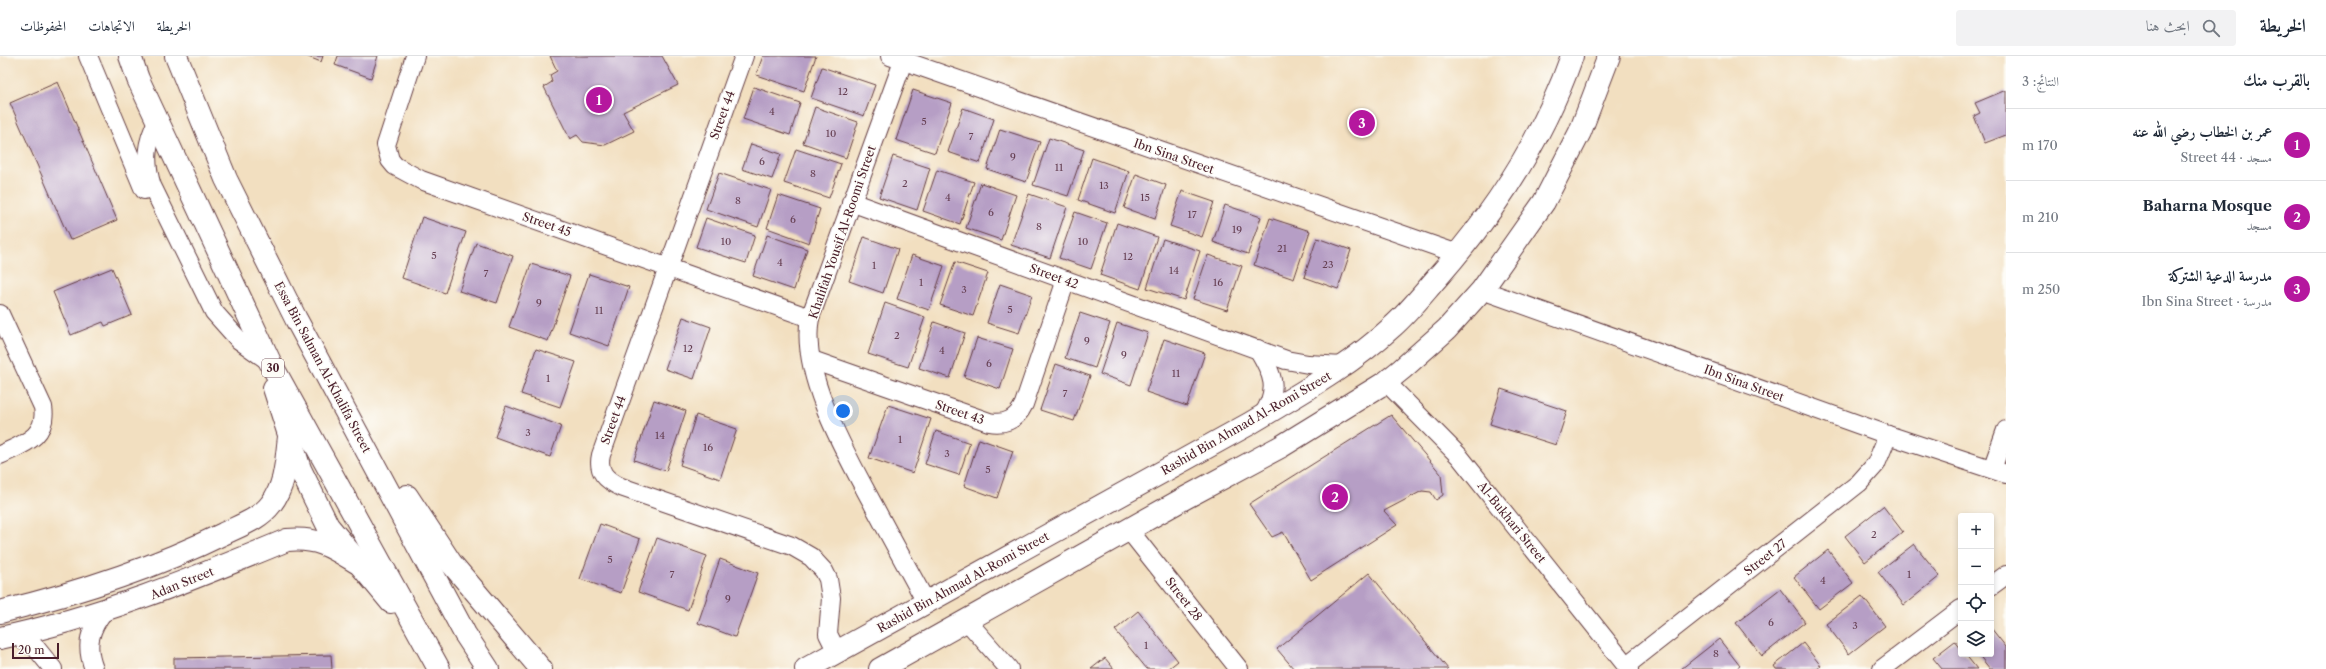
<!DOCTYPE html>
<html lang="ar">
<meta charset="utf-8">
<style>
body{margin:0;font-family:"Libre Caslon Text",Amiri,serif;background:#f2f2f3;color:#1f2937;direction:rtl}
.controls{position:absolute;right:12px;bottom:12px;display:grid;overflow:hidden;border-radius:4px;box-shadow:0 2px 6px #0003}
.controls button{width:36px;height:36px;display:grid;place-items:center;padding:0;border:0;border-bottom:1px solid #e0e1e3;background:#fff;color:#1f2937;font:20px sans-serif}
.scale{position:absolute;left:12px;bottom:10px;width:47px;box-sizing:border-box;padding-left:4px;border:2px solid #4a1f2b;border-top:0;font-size:11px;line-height:14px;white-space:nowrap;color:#4a1f2b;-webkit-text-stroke:3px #fdfcf7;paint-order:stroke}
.you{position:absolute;left:843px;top:355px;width:14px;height:14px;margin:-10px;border:3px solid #fff;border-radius:50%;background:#1a73e8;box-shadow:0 0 0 6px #1a73e833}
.badge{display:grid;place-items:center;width:26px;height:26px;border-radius:50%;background:#b5179e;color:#fff;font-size:13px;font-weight:700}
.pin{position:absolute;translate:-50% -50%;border:2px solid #fff;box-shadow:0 1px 4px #0006}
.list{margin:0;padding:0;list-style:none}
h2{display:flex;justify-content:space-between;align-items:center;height:52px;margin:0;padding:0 16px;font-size:17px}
h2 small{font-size:13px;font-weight:400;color:#747a83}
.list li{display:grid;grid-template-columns:26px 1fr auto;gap:12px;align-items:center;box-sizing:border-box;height:72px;padding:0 16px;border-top:1px solid #e0e1e3}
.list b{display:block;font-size:15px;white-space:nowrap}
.list p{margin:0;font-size:13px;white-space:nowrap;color:#747a83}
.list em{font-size:13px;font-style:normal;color:#747a83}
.icon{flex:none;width:22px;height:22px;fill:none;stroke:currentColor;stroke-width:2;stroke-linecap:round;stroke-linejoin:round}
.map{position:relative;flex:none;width:2006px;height:613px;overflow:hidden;direction:ltr}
header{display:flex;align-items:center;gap:24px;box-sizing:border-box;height:56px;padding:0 20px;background:#fff;border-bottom:1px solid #e0e1e3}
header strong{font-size:19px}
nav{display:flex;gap:22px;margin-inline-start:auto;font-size:14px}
.search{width:280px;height:36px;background:#f2f2f3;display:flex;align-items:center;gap:10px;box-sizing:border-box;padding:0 14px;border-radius:4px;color:#747a83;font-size:15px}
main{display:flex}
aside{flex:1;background:#fff}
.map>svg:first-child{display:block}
.building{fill:#b69ec5}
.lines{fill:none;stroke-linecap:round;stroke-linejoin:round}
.street-casing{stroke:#633c41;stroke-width:20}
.secondary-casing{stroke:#633c41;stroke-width:24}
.highway-casing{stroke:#633c41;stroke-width:24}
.street{stroke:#fff;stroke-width:18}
.secondary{stroke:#fff;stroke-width:22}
.highway{stroke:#fff;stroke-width:22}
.labels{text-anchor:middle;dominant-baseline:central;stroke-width:3;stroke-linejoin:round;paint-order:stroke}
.number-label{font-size:10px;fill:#653f52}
.shield{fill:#fdfcf7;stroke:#806168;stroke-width:1}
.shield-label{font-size:11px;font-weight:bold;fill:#4a1f2b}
.street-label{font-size:12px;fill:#4a1f2b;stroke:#fdfcf7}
</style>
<header>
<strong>الخريطة</strong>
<div class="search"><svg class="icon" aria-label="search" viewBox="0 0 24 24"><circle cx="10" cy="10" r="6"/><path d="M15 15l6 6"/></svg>ابحث هنا</div>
<nav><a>الخريطة</a><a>الاتجاهات</a><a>المحفوظات</a></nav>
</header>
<main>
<aside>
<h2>بالقرب منك<small>النتائج: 3</small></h2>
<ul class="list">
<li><span class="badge">1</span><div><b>عمر بن الخطاب رضي الله عنه</b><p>مسجد · Street 44</p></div><em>170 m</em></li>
<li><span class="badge">2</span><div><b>Baharna Mosque</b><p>مسجد</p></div><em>210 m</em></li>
<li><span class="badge">3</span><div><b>مدرسة الدعية الشتركة</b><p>مدرسة · Ibn Sina Street</p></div><em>250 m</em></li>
</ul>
</aside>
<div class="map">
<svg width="2006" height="613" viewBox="0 0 2006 613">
<rect width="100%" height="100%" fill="#fdfcf7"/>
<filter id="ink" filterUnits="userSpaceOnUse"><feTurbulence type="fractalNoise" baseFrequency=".025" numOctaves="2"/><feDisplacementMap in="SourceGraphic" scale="8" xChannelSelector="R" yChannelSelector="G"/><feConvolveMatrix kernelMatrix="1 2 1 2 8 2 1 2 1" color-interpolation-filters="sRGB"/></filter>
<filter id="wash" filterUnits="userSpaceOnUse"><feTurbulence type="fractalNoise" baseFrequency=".012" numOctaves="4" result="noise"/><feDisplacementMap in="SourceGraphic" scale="16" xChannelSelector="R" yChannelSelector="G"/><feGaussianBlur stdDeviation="0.9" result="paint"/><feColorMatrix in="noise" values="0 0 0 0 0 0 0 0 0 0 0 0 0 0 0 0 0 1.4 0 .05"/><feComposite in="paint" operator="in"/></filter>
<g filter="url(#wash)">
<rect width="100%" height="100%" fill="#f2dfc0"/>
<g id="blocks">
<g class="building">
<polygon points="306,0 323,0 321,6"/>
<polygon points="338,0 378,0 371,22 335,9"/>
<polygon points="550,0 662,0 678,29 623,56 634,75 605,89 583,86 577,79 570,83 544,31 552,26 550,19 557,15"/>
<polygon points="763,0 816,0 804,35 756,19"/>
<polygon points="822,11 875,29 864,60 811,42"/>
<polygon points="58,26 117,164 70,184 10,47"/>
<polygon points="754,31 800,47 790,79 743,63"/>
<polygon points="913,34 952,47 935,97 896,84"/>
<polygon points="2006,34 2006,79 1985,87 1974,60 1980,57 1975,47"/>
<polygon points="815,51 858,66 846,102 803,87"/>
<polygon points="963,52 994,63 980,107 948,96"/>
<polygon points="1000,73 1040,86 1026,126 987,113"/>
<polygon points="1049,82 1084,94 1068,140 1033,129"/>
<polygon points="751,88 781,98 772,123 742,113"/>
<polygon points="796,93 841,108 829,142 784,127"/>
<polygon points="893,100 930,112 917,154 879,141"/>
<polygon points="1092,102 1129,115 1115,157 1078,144"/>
<polygon points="937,114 974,126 960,168 923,155"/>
<polygon points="719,117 771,134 758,171 706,153"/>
<polygon points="1136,118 1166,129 1155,163 1124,152"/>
<polygon points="981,127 1016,139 1001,184 966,172"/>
<polygon points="1182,135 1214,146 1202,181 1170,170"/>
<polygon points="1029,138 1067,151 1050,202 1011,189"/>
<polygon points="778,139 820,153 809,187 767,172"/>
<polygon points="1225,149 1261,161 1248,198 1213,186"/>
<polygon points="1075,156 1107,167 1091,213 1059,202"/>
<polygon points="422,161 466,176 445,237 402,222"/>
<polygon points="706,162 755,179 746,207 696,191"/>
<polygon points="1270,162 1310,175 1294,223 1254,209"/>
<polygon points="1117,167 1157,181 1140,233 1100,219"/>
<polygon points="767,179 807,193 794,234 753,220"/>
<polygon points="864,181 898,193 883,237 849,225"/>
<polygon points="1317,182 1351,194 1338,233 1304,221"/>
<polygon points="1163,183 1200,195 1184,244 1147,232"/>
<polygon points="476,187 513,200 497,247 459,235"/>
<polygon points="912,199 944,210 929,254 897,243"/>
<polygon points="1208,199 1242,210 1227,254 1193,243"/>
<polygon points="955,206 988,217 973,260 940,249"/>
<polygon points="531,208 570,220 548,285 509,271"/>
<polygon points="112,212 132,259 105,270 103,266 71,279 53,236"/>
<polygon points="589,218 629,231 609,290 569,276"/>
<polygon points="1000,228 1032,239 1019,277 987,267"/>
<polygon points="885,247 925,261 908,311 868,298"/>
<polygon points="1080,257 1110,267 1095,312 1065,302"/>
<polygon points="683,261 711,271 694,323 665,313"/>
<polygon points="934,266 965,277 950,322 919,312"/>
<polygon points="1117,267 1148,277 1131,329 1100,318"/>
<polygon points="977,282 1013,293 1000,333 964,321"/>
<polygon points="1164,283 1205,297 1187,350 1146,336"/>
<polygon points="536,293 576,306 560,351 521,338"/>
<polygon points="1056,308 1090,320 1074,365 1040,354"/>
<polygon points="1501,333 1567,355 1556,389 1490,368"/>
<polygon points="654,344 686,355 666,415 634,404"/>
<polygon points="888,349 931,363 913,417 869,402"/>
<polygon points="506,350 561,370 550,401 495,381"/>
<polygon points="696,359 737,373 720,423 680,409"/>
<polygon points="1391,359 1441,418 1443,439 1436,444 1431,436 1422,435 1384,455 1397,469 1311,524 1283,476 1272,481 1249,448"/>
<polygon points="936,375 970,387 959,419 925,408"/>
<polygon points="979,383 1013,395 997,442 964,430"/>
<polygon points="1883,450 1903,476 1865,506 1845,480"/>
<polygon points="600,468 640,483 621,537 580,523"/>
<polygon points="657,482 707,500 688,554 638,536"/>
<polygon points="1914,488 1940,520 1904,549 1878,516"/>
<polygon points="1828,494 1853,527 1819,553 1794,521"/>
<polygon points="720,503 758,517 735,581 698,567"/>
<polygon points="1369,517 1448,613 1294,613 1277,593"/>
<polygon points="1780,533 1805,566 1762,600 1736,567"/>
<polygon points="1862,540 1885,570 1849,598 1826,568"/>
<polygon points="1138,555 1178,605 1168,613 1147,613 1115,574"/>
<polygon points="1991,572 2006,591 2006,613 1990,613 1978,598 1991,598"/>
<polygon points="1719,583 1740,610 1736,613 1681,613"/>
<polygon points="1955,585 1961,593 1961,598 1965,598 1977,613 1942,613 1933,602"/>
<polygon points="1803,587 1821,610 1817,613 1776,613 1774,610"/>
<polygon points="331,599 332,613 174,613 174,602"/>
<polygon points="1105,602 1114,613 1091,613"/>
</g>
</g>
</g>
<g filter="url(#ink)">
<use href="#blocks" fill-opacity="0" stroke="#633c41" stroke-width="1"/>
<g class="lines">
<g class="street-casing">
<g id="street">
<polyline points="88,0 144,134"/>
<polyline points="415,0 386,89 390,104 395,110 421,124 810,262"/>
<path d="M744 0 601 399C597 416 606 424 621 431L792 490 811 501 824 515 828 523 831 542 828 578 837 596"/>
<polyline points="890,0 1458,198"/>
<path d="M905 0 810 262C799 319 849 403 875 452 892 484 909 515 926 546"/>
<path d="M158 64C146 86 144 106 152 130L214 256 239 284 270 306"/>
<polyline points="851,146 1286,304 1308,308 1343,310"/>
<polyline points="1482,234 1888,379 2006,418"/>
<path d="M0 258 43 351C48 381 23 388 0 399"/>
<path d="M1258 293C1273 318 1280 334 1262 360"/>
<path d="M812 304 989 366C1006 369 1017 363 1024 348L1066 224"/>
<polyline points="1386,326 1459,400 1629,613"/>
<polyline points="1992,413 2006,374"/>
<polyline points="1129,474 1239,613"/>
<polyline points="1991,530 2006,519"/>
<polyline points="967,565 1009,613"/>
<polyline points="15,579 36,592 53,613"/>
<polyline points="1627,609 1859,427 1876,408 1888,379"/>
<path d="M94 613C85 590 89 573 105 554"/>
<polyline points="1882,613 1961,553"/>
</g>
</g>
<g class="secondary-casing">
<g id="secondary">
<path d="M0 556C77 537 152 513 223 478 239 470 260 463 271 448 286 429 286 404 289 381"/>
<path d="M0 582C100 561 193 523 287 484 317 481 332 491 356 506"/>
<path d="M806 613 1249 368C1299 338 1350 310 1392 271 1409 256 1423 238 1437 222 1495 156 1543 83 1572 0"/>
<polyline points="880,613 1185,442 1282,390 1386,326 1402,313 1447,273 1482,234 1544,146 1580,76 1609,0"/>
</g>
</g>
<g class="highway-casing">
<g id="highway">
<polyline points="130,0 138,23 270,306 439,613"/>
<polyline points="176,0 226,123 296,263 465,578 488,613"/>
<polyline points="274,332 300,413 328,470 391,546"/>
<polyline points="407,440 451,507 541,613"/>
</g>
</g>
<use href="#street" class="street"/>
<use href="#secondary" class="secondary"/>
<use href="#highway" class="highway"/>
</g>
</g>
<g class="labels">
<g class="number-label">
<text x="843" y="35">12</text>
<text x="772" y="55">4</text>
<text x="924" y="65">5</text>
<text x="831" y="77">10</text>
<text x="971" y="80">7</text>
<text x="1013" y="100">9</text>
<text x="762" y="105">6</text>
<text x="1059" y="111">11</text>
<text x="813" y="117">8</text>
<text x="905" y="127">2</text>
<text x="1104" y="129">13</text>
<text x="948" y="141">4</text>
<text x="1145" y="141">15</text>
<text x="738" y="144">8</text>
<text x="991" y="156">6</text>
<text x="1192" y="158">17</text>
<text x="793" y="163">6</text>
<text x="1039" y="170">8</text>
<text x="1237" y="173">19</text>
<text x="726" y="185">10</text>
<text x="1083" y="185">10</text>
<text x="1282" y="192">21</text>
<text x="434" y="199">5</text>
<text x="1128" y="200">12</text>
<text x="780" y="206">4</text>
<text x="1328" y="208">23</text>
<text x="874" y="209">1</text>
<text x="1174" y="214">14</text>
<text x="486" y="217">7</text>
<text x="921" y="226">1</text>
<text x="1218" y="226">16</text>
<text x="964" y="233">3</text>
<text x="539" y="246">9</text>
<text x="1010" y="253">5</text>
<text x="599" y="254">11</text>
<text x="897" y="279">2</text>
<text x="1087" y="284">9</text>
<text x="688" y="292">12</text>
<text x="942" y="294">4</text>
<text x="1124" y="298">9</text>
<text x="989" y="307">6</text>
<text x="1176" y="317">11</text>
<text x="548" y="322">1</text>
<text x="1065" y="337">7</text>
<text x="528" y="376">3</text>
<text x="660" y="379">14</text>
<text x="900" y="383">1</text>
<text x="708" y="391">16</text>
<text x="947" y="397">3</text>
<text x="988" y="413">5</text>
<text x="1874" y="478">2</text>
<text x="610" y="503">5</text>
<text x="672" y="518">7</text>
<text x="1909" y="518">1</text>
<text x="1823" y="524">4</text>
<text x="728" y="542">9</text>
<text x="1771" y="566">6</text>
<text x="1855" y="569">3</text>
<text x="1146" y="589">1</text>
<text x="1716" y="597">8</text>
</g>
<rect class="shield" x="262" y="303" width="22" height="18" rx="3"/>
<g class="shield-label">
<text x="273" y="312">30</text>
</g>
<g class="street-label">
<text transform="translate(722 59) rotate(-70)">Street 44</text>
<text transform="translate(1174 100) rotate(19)">Ibn Sina Street</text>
<text transform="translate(547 168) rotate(19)">Street 45</text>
<text transform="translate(842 176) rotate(-71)">Khalifah Yousif Al-Roomi Street</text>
<text transform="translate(1054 220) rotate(20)">Street 42</text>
<text transform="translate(323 311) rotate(62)">Essa Bin Salman Al-Khalifa Street</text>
<text transform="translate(1744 327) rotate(20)">Ibn Sina Street</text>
<text transform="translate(960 356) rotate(19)">Street 43</text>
<text transform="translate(613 364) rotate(-70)">Street 44</text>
<text transform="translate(1246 367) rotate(-30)">Rashid Bin Ahmad Al-Romi Street</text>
<text transform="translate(1512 466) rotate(51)">Al-Bukhari Street</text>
<text transform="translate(1765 501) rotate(-38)">Street 27</text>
<text transform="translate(963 526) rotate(-29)">Rashid Bin Ahmad Al-Romi Street</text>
<text transform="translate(182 527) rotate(-22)">Adan Street</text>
<text transform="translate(1184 543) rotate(52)">Street 28</text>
</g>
</g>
</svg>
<div class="controls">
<button>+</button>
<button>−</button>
<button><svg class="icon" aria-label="locate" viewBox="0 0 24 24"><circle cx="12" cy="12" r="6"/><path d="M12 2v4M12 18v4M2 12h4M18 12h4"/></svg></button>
<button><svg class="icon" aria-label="layers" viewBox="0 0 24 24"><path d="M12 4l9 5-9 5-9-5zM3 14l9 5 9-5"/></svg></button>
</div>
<div class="scale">20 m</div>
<div class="you"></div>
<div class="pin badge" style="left:599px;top:44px">1</div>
<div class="pin badge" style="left:1335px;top:441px">2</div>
<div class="pin badge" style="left:1362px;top:67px">3</div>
</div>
</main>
